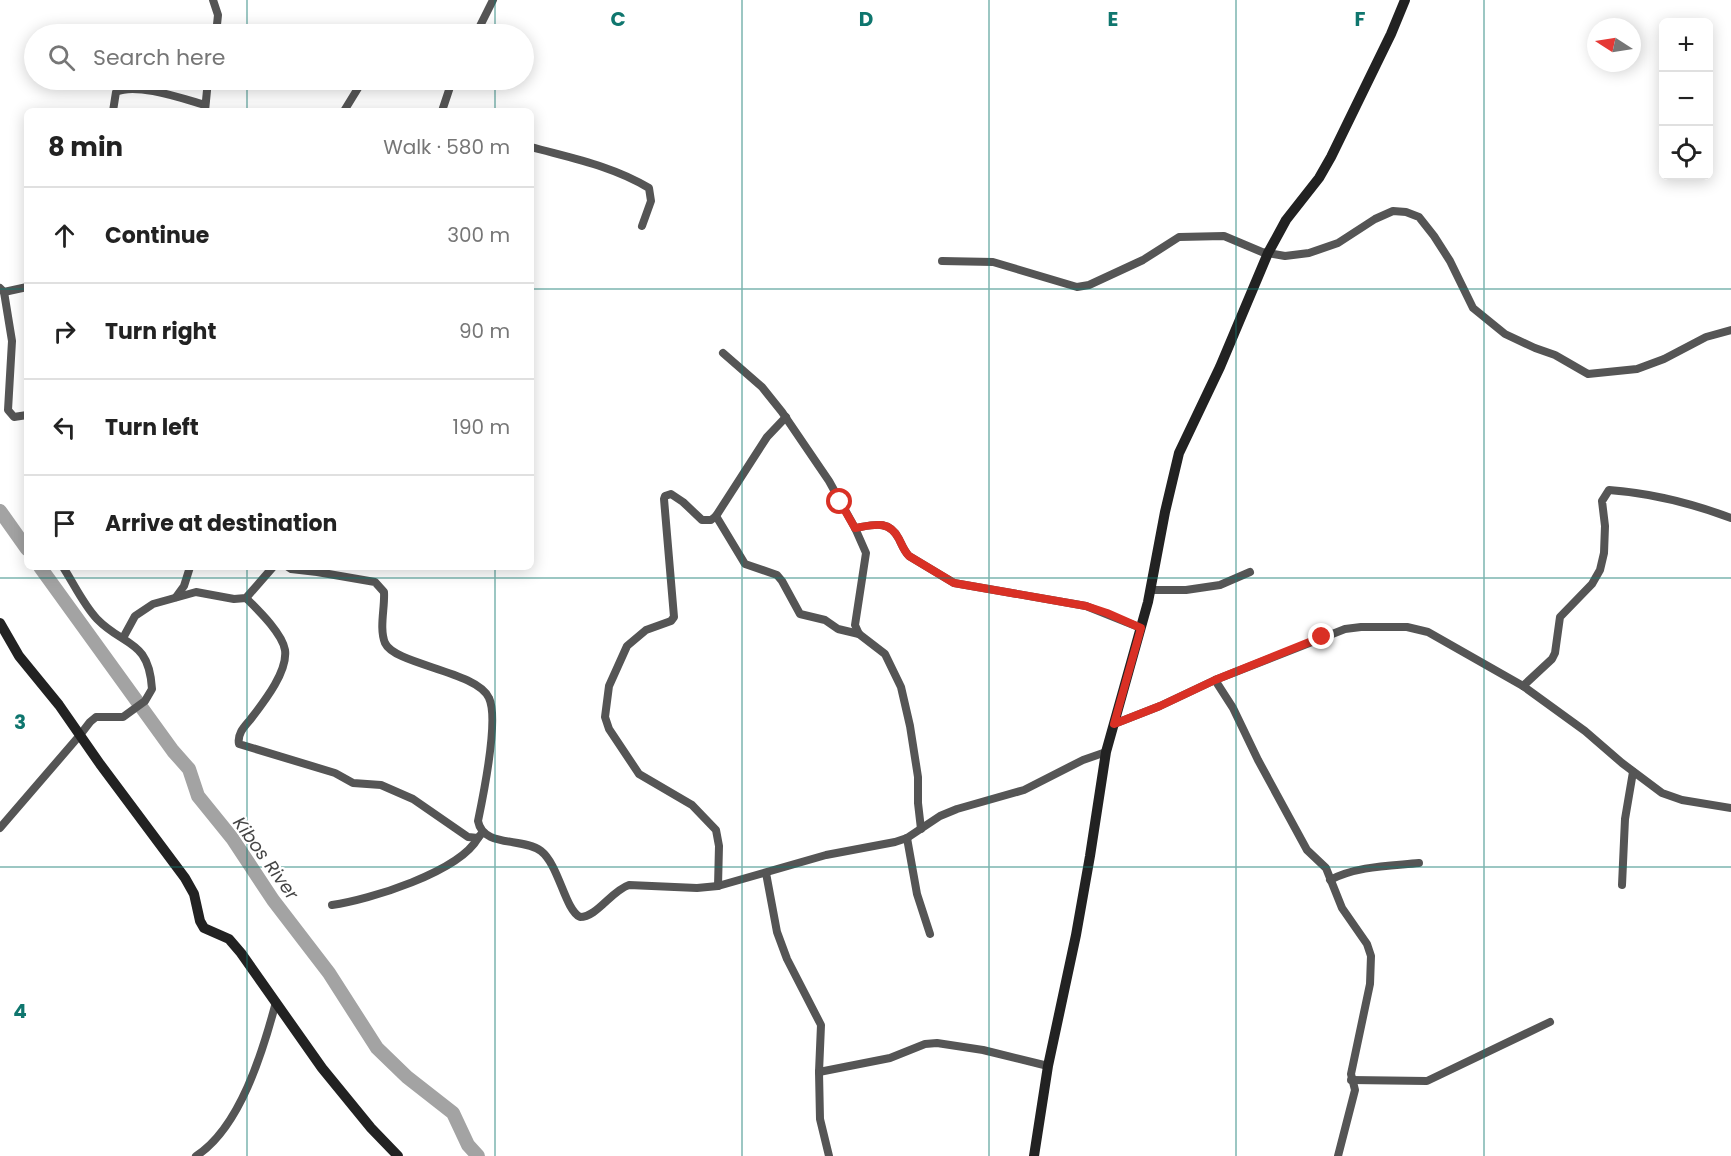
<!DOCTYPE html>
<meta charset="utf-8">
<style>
body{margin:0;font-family:Poppins,sans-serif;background:#f6f6f6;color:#222}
.controls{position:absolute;right:18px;top:18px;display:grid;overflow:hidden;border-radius:9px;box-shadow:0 3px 15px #0003}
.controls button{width:54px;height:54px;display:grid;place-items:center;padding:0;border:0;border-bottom:2px solid #e0e0e0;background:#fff;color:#222;font:30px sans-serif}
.compass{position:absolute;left:1587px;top:18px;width:54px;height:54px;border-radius:50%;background:#fff;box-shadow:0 3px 15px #0003;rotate:282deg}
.stop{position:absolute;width:18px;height:18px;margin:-14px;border:4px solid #d93025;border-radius:50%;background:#fff}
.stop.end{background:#d93025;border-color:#fff;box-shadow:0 2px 6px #0008}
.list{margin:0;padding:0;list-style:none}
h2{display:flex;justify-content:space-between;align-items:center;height:78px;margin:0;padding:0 24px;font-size:26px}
h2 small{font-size:20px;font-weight:400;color:#767676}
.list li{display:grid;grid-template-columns:39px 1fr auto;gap:18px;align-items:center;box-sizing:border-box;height:96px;padding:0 24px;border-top:2px solid #e0e0e0}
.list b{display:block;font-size:22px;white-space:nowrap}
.list em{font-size:20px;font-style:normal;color:#767676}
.icon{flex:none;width:33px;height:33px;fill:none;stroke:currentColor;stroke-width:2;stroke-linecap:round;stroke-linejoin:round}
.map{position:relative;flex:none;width:1731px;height:1156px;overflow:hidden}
.search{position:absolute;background:#fff;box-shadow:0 3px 15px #0003;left:24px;top:24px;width:510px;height:66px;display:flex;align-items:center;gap:15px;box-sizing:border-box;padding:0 21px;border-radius:33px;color:#767676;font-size:22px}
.panel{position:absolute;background:#fff;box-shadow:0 3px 15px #0003;left:24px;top:108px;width:510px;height:462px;border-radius:9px}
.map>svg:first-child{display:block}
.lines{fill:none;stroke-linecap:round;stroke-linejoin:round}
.river{stroke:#a3a3a3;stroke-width:14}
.street{stroke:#555;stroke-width:8}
.secondary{stroke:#222;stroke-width:10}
.route{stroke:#d93025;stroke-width:8}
.grid{fill:none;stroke:#0f766e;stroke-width:1.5;stroke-opacity:0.55}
.labels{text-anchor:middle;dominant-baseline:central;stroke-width:4.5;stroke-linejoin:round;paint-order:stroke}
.water-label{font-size:18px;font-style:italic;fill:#444;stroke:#fff}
.grid-label{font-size:20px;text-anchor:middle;font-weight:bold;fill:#0f766e;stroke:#fff;stroke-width:4.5;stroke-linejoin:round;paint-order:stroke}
</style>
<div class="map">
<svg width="1731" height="1156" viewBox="0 0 1731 1156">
<rect width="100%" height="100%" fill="#fff"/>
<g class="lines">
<g class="river">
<polyline points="0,511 27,549"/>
<polyline points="40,567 173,751 189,769 198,796 232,838 273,900 329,973 377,1048 407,1077 453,1113 468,1145 478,1156"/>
</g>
<g class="street">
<polyline points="213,0 218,15 216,34"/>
<polyline points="476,34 493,0"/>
<path d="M394 80C414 86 430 86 451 84"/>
<path d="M113 111 116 92C136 82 184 99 205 105"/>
<polyline points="205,111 208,80"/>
<polyline points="344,111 363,80"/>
<polyline points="442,111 452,81"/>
<path d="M531 147C571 158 613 166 649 188L651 201 642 226"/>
<polyline points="942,261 993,262 1077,287 1089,285 1143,260 1179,237 1224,236 1262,252 1285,256 1309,253 1338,243 1375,219 1393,211 1406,212 1419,217 1434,236 1450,261 1473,308 1505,334 1535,348 1555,355 1588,374 1637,369 1664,359 1706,337 1731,330"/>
<polyline points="0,288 4,292 12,341 8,410 14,417 27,415"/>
<polyline points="4,292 27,287"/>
<polyline points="723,353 762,387 782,412 829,481 855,528 866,553 855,625 859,634 885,654 901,687 910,726 918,777 918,803 921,829"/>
<polyline points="716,516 745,564 777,575 782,581 800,614 825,620 838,629 859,634"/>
<path d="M855 528C873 525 889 519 899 539 902 545 904 551 909 556L954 583 1086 606 1141 628"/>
<path d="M288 567 291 569 317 572 375 582 384 592C385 608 379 628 385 643 395 665 477 671 489 698 499 719 483 797 478 821 483 848 523 837 541 851 559 865 565 910 580 917 597 917 611 891 629 885L697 888 718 886 826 855 895 842 907 838 940 816 957 809 1024 790 1083 760 1106 752"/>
<polyline points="1151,590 1186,590 1220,585 1250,572"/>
<polyline points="176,597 184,586 190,567"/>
<path d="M246 598C258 610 282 633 285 650 288 672 263 703 250 720 244 727 237 734 239 744L335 773 353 783 381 785 413 799 468 837 478 838 482 833"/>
<polyline points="123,638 135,616 153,604 196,592 234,599 246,598 273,567"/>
<polyline points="1215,680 1233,708 1258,760 1307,850 1326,868 1342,908 1367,944 1371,956 1370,984 1351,1074 1355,1090 1338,1156"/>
<path d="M1523 686 1552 659 1555 653 1560 617 1592 584 1600 570 1604 553 1605 526 1602 501 1609 490C1651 493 1691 503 1731 518"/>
<polyline points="1114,724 1160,706 1215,680 1345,629 1361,627 1407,627 1428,632 1523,686 1585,731 1622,763 1662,793 1682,800 1731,808"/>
<path d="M0 828 80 735 90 722 96 717H123L145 701 152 689C149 639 124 647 97 619 83 604 74 584 63 567"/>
<polyline points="907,838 917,894 930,934"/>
<polyline points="766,873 777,932 787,959 821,1025 819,1072 820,1119 829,1156"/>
<path d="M1330 880C1357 866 1389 866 1419 863"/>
<polyline points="1622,885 1625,819 1633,772"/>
<polyline points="718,886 719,846 716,830 692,805 639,774 609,729 605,717 609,686 627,646 646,630 671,621 674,617 664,499 665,496 671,494 683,502 702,520 711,520 716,516 767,437 786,417"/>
<path d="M332 905C369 900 459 872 478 838"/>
<polyline points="819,1072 890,1058 925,1044 937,1043 983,1050 1048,1066"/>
<polyline points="1351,1080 1427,1081 1550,1022"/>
<path d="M196 1156C240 1128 263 1051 276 1002"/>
</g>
<g class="secondary">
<polyline points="0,623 19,656 59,705 100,764 185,878 194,894 200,921 204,928 229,939 241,953 322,1068 371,1128 398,1156"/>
<polyline points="1034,1156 1048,1066 1076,935 1090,856 1106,752 1148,602 1165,512 1179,453 1220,367 1268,253 1286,220 1319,178 1331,157 1391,34 1405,0"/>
</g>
</g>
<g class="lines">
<path class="route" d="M840 502 855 528C873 525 889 519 899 539 902 545 904 551 909 556L954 583 1086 606 1107 613 1141 628 1114 724 1160 706 1215 680 1322 637"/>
</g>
<path class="grid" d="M247 0V34M495 0V34M742 0V1156M989 0V1156M1236 0V1156M1484 0V1156M247 80V111M495 80V111M0 289H27M531 289H1731M247 567V1156M495 567V1156M0 578H1731M0 867H1731"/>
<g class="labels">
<g class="water-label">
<text transform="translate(266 858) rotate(54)">Kibos River</text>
</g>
</g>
<g class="grid-label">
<text x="618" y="26">C</text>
<text x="866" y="26">D</text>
<text x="1113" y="26">E</text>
<text x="1360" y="26">F</text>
<text x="20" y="729">3</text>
<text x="20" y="1018">4</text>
</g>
</svg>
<div class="controls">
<button>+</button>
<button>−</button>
<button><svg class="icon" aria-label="locate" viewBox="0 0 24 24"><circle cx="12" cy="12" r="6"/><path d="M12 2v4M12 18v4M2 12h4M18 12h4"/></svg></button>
</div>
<svg class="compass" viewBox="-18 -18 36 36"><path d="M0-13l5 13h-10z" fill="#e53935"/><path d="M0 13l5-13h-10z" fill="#767676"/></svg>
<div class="stop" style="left:840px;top:502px"></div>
<div class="stop end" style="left:1322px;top:637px"></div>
<div class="search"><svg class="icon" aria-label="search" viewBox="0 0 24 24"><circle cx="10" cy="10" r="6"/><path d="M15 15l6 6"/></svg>Search here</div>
<section class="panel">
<h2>8 min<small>Walk · 580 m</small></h2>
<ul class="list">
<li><svg class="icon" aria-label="ahead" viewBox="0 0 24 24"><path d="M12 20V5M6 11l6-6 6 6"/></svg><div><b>Continue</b></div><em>300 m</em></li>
<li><svg class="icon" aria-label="right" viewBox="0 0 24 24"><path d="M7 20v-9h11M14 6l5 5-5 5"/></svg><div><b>Turn right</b></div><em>90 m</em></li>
<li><svg class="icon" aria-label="left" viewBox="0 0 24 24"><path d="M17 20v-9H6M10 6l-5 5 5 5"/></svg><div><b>Turn left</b></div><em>190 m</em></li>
<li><svg class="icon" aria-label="arrive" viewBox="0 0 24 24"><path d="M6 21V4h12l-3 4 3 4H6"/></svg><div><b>Arrive at destination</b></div></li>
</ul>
</section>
</div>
